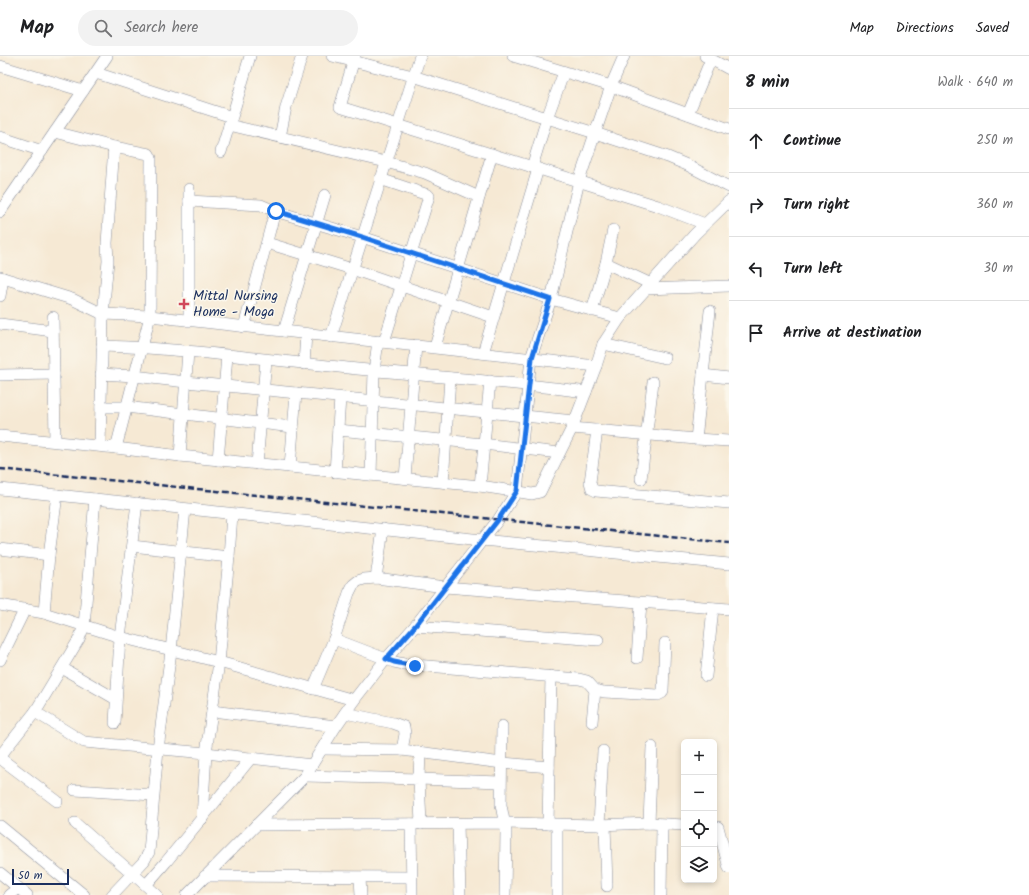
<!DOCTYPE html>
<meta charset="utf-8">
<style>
body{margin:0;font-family:Kalam,sans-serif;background:#f2f2f2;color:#202124}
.controls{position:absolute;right:12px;bottom:12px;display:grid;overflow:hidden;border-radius:6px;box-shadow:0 2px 6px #0003}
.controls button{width:36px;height:36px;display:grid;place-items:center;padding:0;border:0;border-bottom:1px solid #e0e0e0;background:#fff;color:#202124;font:20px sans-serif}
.scale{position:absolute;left:12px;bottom:10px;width:57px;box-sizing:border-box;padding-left:4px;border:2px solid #1b2f5e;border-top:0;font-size:11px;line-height:14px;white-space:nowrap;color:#1b2f5e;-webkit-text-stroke:3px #fbf7ec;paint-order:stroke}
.stop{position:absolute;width:12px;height:12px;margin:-9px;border:3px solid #1a73e8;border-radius:50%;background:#fff}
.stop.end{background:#1a73e8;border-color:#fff;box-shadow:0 1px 4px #0008}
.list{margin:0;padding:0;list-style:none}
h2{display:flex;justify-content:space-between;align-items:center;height:52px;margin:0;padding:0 16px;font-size:17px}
h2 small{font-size:13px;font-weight:400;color:#757577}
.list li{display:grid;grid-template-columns:26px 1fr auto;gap:12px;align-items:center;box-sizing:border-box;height:64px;padding:0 16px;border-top:1px solid #e0e0e0}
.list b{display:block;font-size:15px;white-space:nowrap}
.list em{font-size:13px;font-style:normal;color:#757577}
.icon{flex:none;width:22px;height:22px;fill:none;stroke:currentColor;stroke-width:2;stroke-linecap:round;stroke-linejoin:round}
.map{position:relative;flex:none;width:729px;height:839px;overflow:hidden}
header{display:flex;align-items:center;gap:24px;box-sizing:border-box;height:56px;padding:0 20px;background:#fff;border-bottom:1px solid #e0e0e0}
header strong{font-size:19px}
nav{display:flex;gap:22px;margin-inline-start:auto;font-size:14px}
.search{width:280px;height:36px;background:#f2f2f2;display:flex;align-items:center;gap:10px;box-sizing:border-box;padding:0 14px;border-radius:22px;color:#757577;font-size:15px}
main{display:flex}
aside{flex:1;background:#fff}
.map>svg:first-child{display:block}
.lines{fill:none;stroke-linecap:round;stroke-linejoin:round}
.minor-casing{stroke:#888c99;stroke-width:12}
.minor{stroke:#fff;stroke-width:11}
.rail{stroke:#1b2f5e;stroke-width:2.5;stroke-dasharray:6 3;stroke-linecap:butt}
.route{stroke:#1a73e8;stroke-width:5}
.poi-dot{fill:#d1495b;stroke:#fbf7ec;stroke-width:1.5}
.labels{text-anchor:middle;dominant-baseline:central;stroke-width:3;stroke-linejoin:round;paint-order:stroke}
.poi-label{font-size:14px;fill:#1b2f5e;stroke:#fbf7ec;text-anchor:start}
</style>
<header>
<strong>Map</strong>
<div class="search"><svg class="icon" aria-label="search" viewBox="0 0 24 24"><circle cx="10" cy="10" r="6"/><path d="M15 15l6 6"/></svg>Search here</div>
<nav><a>Map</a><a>Directions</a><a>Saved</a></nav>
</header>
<main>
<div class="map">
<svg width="729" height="839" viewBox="0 0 729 839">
<rect width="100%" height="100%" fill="#fbf7ec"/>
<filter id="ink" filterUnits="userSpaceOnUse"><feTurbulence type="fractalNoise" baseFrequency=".025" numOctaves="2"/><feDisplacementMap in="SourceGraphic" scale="8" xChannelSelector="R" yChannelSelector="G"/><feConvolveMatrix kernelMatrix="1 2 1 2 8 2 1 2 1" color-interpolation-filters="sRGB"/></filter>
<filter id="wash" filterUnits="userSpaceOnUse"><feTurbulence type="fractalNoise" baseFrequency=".012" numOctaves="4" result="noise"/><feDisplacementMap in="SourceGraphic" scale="16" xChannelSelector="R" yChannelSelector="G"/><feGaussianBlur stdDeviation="0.9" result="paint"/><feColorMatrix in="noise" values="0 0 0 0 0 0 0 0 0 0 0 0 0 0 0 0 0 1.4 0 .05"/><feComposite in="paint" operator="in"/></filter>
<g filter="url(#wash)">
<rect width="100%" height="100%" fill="#f6e9d4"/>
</g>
<g filter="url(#ink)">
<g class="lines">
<g class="minor-casing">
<g id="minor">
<polyline points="332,0 413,20 595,77 668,101 687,109 729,131"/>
<polyline points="355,0 340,51 658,150 705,168"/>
<polyline points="513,0 611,30 729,73"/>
<polyline points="705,0 729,13"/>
<polyline points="0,10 83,35"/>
<polyline points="96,17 232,61 250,0"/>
<polyline points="688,58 711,3"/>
<polyline points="229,69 386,106 425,117 479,141"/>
<polyline points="55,76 114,91 149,98 151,102 150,260 116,392"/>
<polyline points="0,81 42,95"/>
<polyline points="280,81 286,51 302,0"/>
<polyline points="221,96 231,63"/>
<polyline points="532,111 547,62 564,16"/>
<polyline points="380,123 428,139 429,140 384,286"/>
<polyline points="189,145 261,149 275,155 362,181 551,243 620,262"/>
<polyline points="0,156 107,0"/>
<polyline points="267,187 352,213 493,261"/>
<polyline points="606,207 651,228"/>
<polyline points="0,221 72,243 103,258 150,260 596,310"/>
<polyline points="646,233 729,230"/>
<polyline points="0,240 3,222"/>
<polyline points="592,255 606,207 613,174"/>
<polyline points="53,261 55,385"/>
<polyline points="189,265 189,133"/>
<polyline points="0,268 53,275"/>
<polyline points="244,271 275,155"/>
<polyline points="284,275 325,139"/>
<polyline points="331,281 420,0"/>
<polyline points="603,288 665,302"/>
<path d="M102 290C181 292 260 303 339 311 422 320 504 325 586 336"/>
<polyline points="435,291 492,98"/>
<polyline points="483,297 538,113"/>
<polyline points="304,308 306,278"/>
<polyline points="101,318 134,320 186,326 574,365"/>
<polyline points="0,319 54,318"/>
<polyline points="703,319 729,322"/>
<polyline points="101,351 126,351 292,371"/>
<polyline points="572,372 696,383 710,255"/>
<polyline points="338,374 483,388 559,397"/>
<polyline points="597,374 590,426 592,433 596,435 729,447"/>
<polyline points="0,380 116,392 180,400 480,430 532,438 540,436 572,372 596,310 603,288 620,262 695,178 729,145"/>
<polyline points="696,383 729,385"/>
<polyline points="100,390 103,258 108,205 107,187 114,91"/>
<polyline points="180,400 188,296"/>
<polyline points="218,404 227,300"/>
<polyline points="257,408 266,304"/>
<polyline points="290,411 296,337"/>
<polyline points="335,416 340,342"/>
<polyline points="371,419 374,315 378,285"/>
<polyline points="405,422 416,289"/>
<polyline points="641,423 653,326"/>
<polyline points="443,426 450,322"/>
<polyline points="480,430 490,325"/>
<polyline points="0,433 482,484 729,508"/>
<polyline points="132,490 229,501 232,458"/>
<polyline points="0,493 49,499 57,439"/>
<polyline points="376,522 383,473"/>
<polyline points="0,549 44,557 120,581 219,606 354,644"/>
<polyline points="44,557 49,499"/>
<polyline points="415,570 598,584"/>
<polyline points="334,583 394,606 404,608 579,623 587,625 595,634 604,636 658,639 662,637 663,634 665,587"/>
<polyline points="637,602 641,547"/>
<polyline points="0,604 25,553"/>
<polyline points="62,612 116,643"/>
<polyline points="706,620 713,552"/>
<polyline points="313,633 334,583 349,537 353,529 358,525 364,523 376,522 445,531 729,553"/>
<polyline points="212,655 336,670"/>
<polyline points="35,656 79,583 84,570 95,443"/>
<polyline points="345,657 393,667 404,671 405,678 402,694"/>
<polyline points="592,666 595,634"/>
<polyline points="115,667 120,581 137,447"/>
<polyline points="502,670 501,749 506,775 505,839"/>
<polyline points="322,693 402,694 502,707 549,711"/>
<polyline points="420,697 419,723 500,726"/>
<polyline points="0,700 35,656 84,686 206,697 312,709"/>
<polyline points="0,702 57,745"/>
<polyline points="305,720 419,723 421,768"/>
<polyline points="75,734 153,739"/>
<polyline points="202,763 206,697 219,606 229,501"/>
<polyline points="75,767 157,839"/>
<polyline points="649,767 652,691"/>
<polyline points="411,768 412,839"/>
<polyline points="458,768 460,839"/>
<polyline points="548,768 551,620"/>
<polyline points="256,769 505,767 599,769 649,767 684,769"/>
<polyline points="599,769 603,695"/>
<polyline points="605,769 607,830"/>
<polyline points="0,770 84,839"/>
<polyline points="718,771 729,812"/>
<polyline points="0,817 27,839"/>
<polyline points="205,820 411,821"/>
<polyline points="360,822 361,839"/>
<polyline points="146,829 166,806 251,702"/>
<polyline points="9,839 18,832"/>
<polyline points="112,839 144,805 149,796 158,693 171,595 185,453"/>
<polyline points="187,839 305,720 336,670 354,644 386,603 415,570 498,464 517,435 531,302 551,243 579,125 611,30 624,0"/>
<polyline points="557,839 557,769"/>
<polyline points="661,839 662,769"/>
</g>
</g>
<use href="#minor" class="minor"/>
<polyline class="rail" points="0,413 729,487"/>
</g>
</g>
<g class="lines" filter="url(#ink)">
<polyline class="route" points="276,155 362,181 550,243 532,302 517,435 498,464 415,570 386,603 394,606 415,610"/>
</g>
<path class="poi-dot" d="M182 242h4v4h4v4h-4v4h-4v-4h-4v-4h4z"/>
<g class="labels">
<g class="poi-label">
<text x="193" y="240">Mittal Nursing<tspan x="193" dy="16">Home - Moga</tspan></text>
</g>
</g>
</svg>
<div class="controls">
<button>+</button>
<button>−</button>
<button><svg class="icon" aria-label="locate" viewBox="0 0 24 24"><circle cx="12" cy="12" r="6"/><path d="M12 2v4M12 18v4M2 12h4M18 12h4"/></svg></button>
<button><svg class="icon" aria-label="layers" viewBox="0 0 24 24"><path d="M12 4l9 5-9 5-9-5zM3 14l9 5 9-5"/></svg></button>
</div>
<div class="scale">50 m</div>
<div class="stop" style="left:276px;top:155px"></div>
<div class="stop end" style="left:415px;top:610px"></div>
</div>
<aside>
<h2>8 min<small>Walk · 640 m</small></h2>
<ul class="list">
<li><svg class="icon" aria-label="ahead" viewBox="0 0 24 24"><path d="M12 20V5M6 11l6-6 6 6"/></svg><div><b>Continue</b></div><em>250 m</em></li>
<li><svg class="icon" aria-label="right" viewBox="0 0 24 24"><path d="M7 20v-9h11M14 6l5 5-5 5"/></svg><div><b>Turn right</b></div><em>360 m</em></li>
<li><svg class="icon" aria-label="left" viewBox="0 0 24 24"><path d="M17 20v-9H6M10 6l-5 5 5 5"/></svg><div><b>Turn left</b></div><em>30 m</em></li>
<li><svg class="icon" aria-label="arrive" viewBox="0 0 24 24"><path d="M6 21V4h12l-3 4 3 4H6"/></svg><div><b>Arrive at destination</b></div></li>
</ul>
</aside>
</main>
